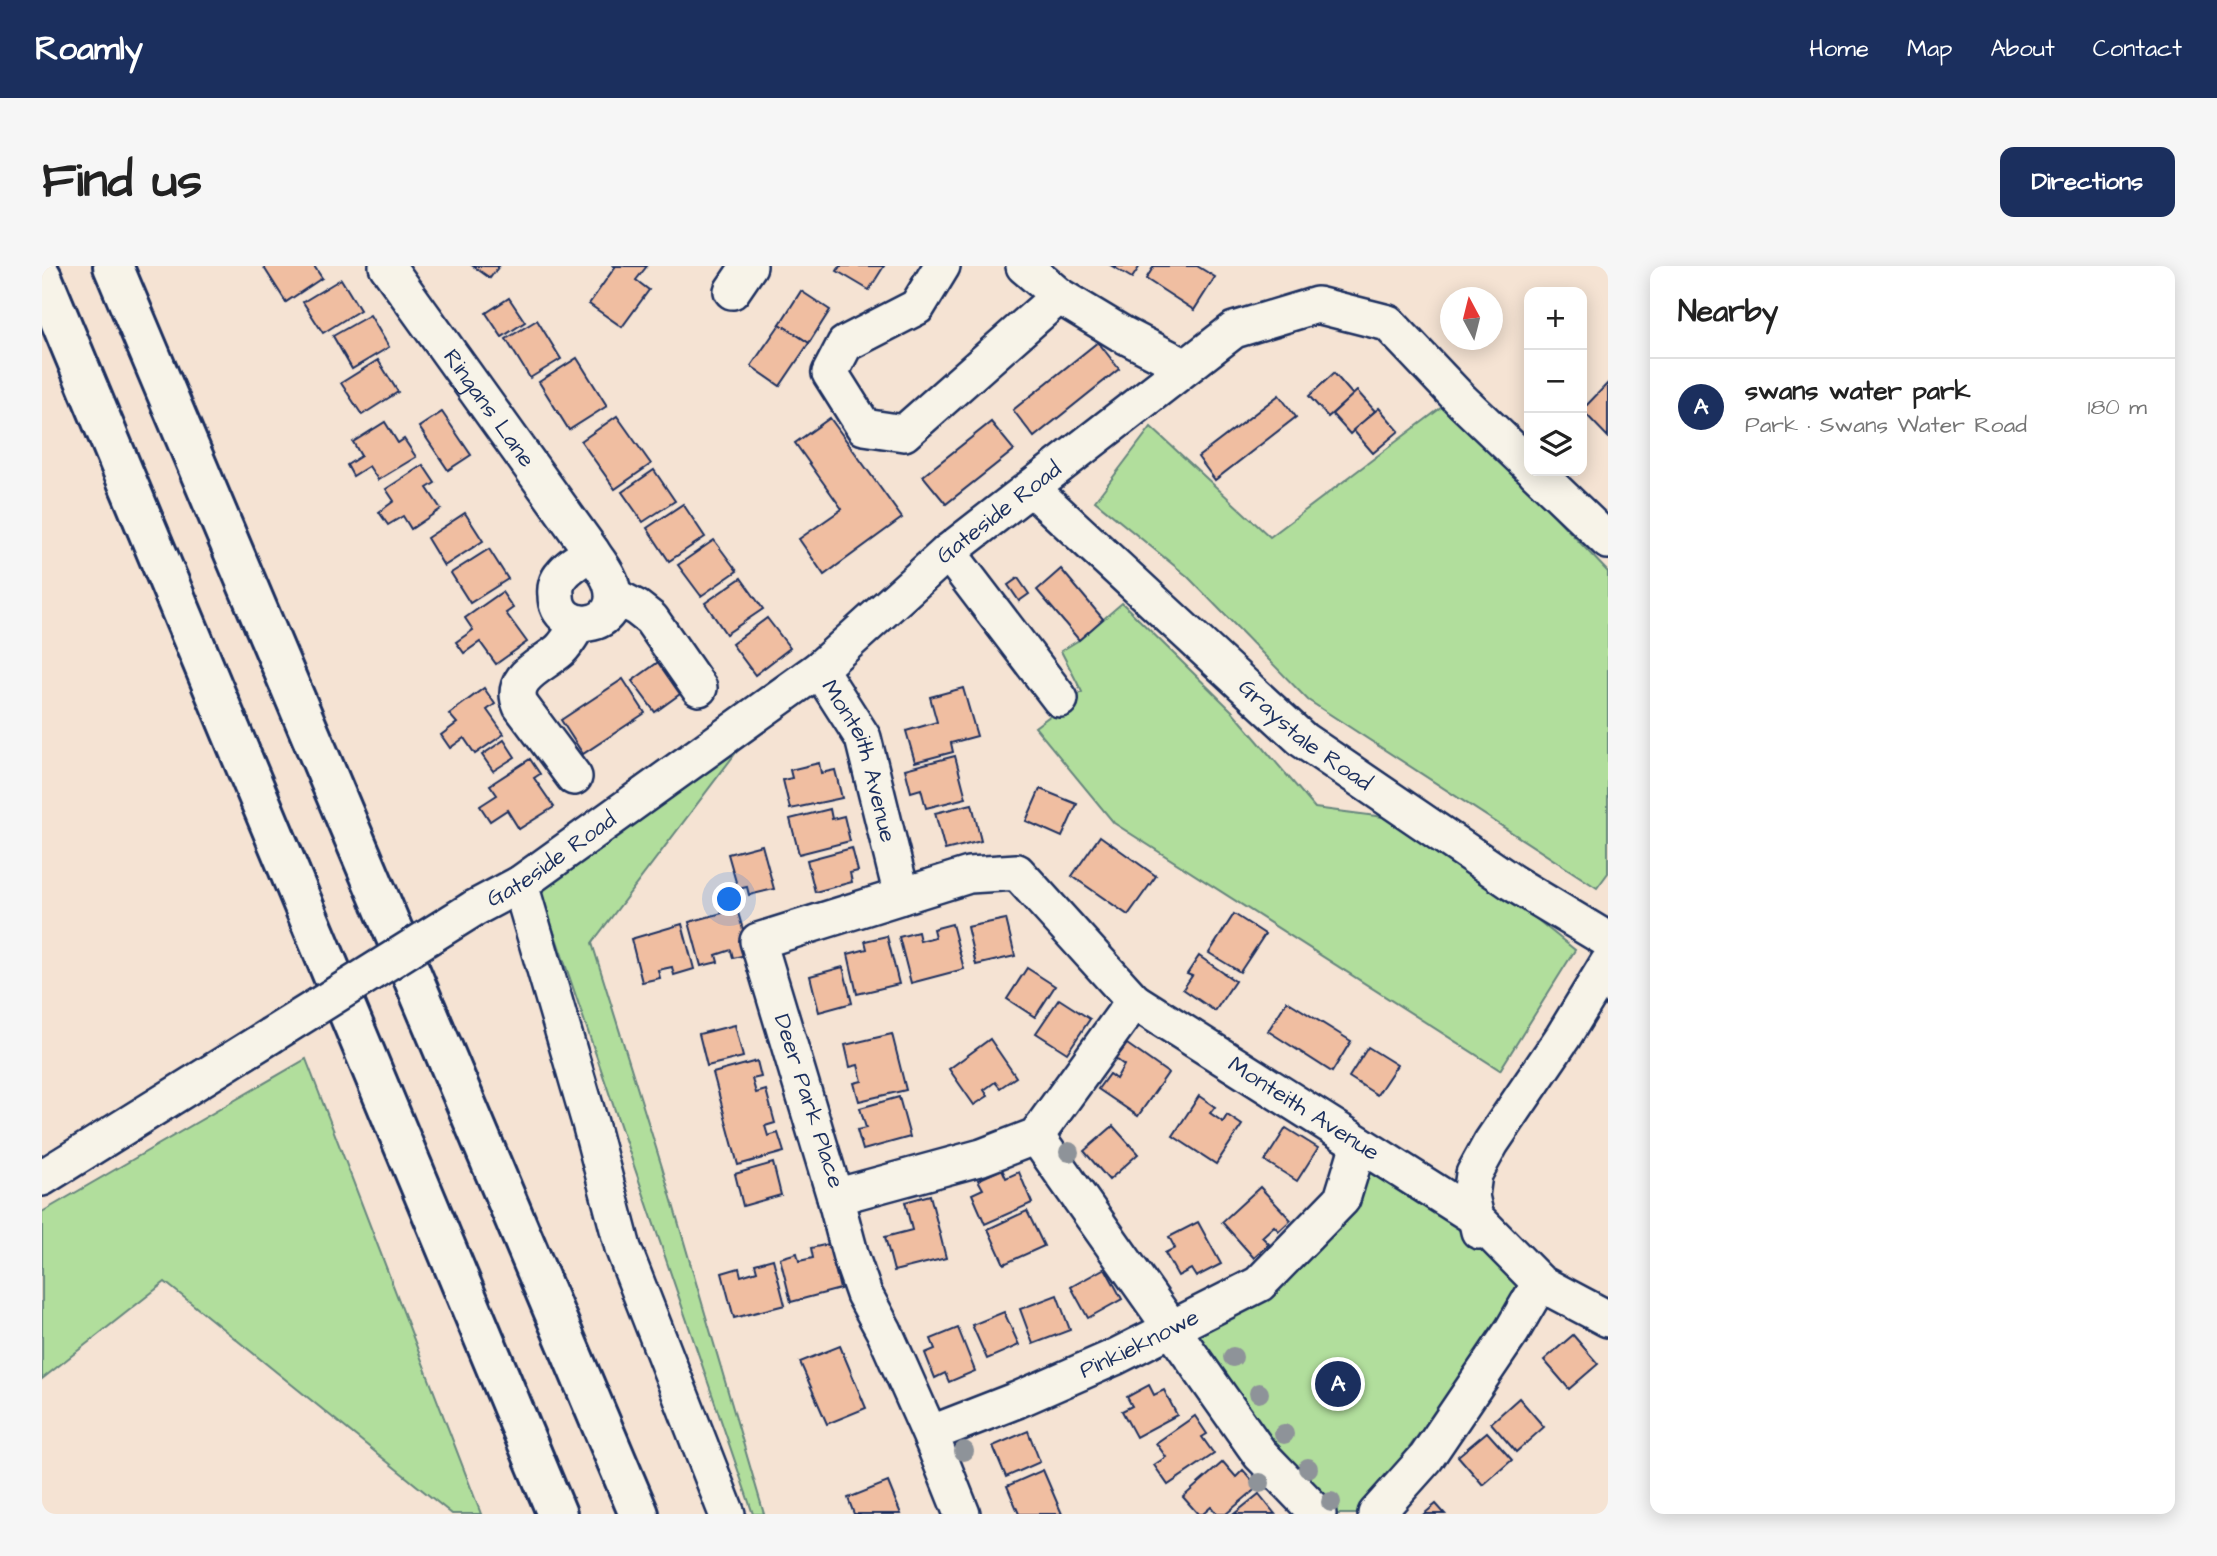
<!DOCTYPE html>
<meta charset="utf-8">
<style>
body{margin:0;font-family:"Architects Daughter",sans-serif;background:#f6f6f6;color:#222}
.controls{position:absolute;right:21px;top:21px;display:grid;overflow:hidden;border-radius:14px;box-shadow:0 4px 18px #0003}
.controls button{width:63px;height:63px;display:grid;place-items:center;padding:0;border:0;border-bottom:2px solid #e0e0e0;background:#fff;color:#222;font:35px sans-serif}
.compass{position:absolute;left:1398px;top:21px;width:63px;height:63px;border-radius:50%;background:#fff;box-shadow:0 4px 18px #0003;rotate:353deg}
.you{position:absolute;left:688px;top:634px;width:24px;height:24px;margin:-18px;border:5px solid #fff;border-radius:50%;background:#1a73e8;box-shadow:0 0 0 10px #1a73e833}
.badge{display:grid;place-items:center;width:46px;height:46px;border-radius:50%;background:#1b2f5e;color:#fff;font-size:23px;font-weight:700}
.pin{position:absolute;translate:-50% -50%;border:4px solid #fff;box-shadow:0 2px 7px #0006}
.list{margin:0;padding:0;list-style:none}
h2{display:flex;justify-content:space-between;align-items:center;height:91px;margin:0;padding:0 28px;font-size:30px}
h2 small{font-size:23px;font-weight:400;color:#767676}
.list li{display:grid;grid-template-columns:46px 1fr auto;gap:21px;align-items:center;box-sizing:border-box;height:98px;padding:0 28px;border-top:2px solid #e0e0e0}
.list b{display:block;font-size:26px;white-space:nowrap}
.list p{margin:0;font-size:23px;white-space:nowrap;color:#767676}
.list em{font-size:23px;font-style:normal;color:#767676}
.icon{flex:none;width:38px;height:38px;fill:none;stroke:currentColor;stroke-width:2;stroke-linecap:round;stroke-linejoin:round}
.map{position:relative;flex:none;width:1566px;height:1248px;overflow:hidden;border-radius:14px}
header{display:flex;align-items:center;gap:42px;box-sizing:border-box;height:98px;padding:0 35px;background:#1b2f5e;color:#fff}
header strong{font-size:33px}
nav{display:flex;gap:38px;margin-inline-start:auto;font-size:24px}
.intro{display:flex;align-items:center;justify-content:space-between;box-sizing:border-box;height:168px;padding:0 42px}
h1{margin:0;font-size:49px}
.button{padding:18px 32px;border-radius:14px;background:#1b2f5e;color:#fff;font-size:24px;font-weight:700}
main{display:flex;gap:42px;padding:0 42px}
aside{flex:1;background:#fff;border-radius:14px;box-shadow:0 4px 18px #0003}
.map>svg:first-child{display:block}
.green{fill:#b1de9c;stroke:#66867d;stroke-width:2}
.building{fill:#f0bea1;stroke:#1b2f5e;stroke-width:2}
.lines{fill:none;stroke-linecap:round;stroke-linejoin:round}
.minor-casing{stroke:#1b2f5e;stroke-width:40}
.highway-casing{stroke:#1b2f5e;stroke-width:44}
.minor{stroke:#f7f3e8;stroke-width:35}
.highway{stroke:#f7f3e8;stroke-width:38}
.minor-bridge-casing{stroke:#1b2f5e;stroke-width:40;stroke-linecap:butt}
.minor-bridge{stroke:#f7f3e8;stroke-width:35}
.tree{fill:#8e9399}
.labels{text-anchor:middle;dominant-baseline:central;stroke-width:6;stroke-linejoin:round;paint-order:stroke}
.street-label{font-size:23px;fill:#1b2f5e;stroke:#f7f3e8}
</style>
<header>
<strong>Roamly</strong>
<nav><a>Home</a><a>Map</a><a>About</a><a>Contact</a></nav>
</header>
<div class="intro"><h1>Find us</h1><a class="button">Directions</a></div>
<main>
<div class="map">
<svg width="1566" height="1248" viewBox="0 0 1566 1248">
<rect width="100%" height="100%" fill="#f5e3d3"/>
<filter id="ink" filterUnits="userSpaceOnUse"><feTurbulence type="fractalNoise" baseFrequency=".0143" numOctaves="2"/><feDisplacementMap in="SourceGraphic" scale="14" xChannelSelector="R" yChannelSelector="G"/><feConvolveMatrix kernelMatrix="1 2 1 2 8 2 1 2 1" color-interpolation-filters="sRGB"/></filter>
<g filter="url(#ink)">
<g class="green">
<polygon points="1400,141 1461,196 1566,306 1566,607 1555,622 1266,434 1145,310 1053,235 1109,161 1228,271"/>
<polygon points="1080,337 1190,445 1273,542 1357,553 1466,630 1533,684 1458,804 1072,557 993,461 1040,426 1019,385 1037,374"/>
<polygon points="702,476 550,677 620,901 722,1248 711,1248 498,625"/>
<polygon points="264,793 439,1248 410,1248 123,1016 0,1113 0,946"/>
<polygon points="1326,893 1416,951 1487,1019 1318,1248 1287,1248 1142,1065"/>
</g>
<g class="building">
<polygon points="221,0 272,0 280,12 244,36"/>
<polygon points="431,0 457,0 448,12"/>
<polygon points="572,0 605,0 594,14 607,24 580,61 547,38 573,1"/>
<polygon points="798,0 842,0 827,24 795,5"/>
<polygon points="1070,0 1098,0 1090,12"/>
<polygon points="1112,0 1155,0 1173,11 1152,44 1104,13"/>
<polygon points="299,13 318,44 281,67 261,36"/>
<polygon points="759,25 788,44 767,77 738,58"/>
<polygon points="467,32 483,56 460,71 444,47"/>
<polygon points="328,49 347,81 310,103 291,70"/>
<polygon points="495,54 519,93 488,112 464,73"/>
<polygon points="738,58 767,77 738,120 709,100"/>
<polygon points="1056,76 1077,103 992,171 971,144"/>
<polygon points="535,92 565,140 527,164 497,116"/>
<polygon points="336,94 356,126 320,149 299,117"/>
<polygon points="1292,107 1311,129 1286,151 1267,130"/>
<polygon points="1566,117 1566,171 1540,144"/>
<polygon points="1315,125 1333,145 1308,168 1290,148"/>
<polygon points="1237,129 1254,151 1173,214 1156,191"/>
<polygon points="1337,142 1357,165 1331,187 1311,164"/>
<polygon points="400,146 429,189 406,204 377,161"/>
<polygon points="575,150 609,198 573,223 539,175"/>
<polygon points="788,152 860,252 782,309 757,273 800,243 753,177"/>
<polygon points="343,156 356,177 362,173 374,191 336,214 327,200 311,210 305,199 319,190 311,176"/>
<polygon points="949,156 972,184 904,238 881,210"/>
<polygon points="381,199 393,217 385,222 399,243 369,263 361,250 346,259 337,246 352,235 344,223"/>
<polygon points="612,204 633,235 601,256 580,226"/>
<polygon points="641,238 663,271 627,295 605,262"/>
<polygon points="423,247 441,275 402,300 385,272"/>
<polygon points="672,274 695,305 659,330 636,299"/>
<polygon points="447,283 466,313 428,337 409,307"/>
<polygon points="1019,303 1061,353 1037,374 995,324"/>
<polygon points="699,312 721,343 684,368 663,337"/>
<polygon points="976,312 987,328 977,335 966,319"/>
<polygon points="460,326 471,342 464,347 485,376 454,398 438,376 422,387 414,376 431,364 423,352"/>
<polygon points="725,352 748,382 713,409 690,378"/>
<polygon points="622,392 645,423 613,446 590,415"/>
<polygon points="581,413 603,447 541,488 519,454"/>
<polygon points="442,422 453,438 445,444 462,468 433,488 422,472 408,482 399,469 415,457 407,448"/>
<polygon points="921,422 935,470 909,477 911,486 873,496 864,465 895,456 888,431"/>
<polygon points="462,474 473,491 451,505 440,489"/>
<polygon points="913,490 924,532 884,542 879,523 869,526 863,503"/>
<polygon points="488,493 498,508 492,512 512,541 477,563 465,544 448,555 438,540 455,529 448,519"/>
<polygon points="777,497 779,507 793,504 800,532 748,543 741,514 750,512 748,504"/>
<polygon points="998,523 1035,538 1020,571 984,555"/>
<polygon points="930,538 939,575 903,584 893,547"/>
<polygon points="788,543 790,553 802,550 808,575 757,588 748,553"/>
<polygon points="1058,570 1114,610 1086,649 1030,610"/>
<polygon points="720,579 732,623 707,629 705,621 696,623 686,588"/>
<polygon points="810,582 816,605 808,607 810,616 773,626 765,594"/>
<polygon points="695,643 708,688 691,692 689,684 674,689 676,696 659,700 647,656"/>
<polygon points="1192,648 1223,668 1198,706 1167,687"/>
<polygon points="964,653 973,690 934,699 925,661"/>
<polygon points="640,658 652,703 632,709 630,701 616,704 618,712 600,716 589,673"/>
<polygon points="910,658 922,703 869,717 857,671 876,666 878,675 893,671 891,663"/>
<polygon points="845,670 857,718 815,728 806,688 825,683 823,675"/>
<polygon points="1157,690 1193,715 1173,745 1141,723 1150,710 1145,708"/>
<polygon points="801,701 810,737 777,746 768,710"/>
<polygon points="985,702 1013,720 993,751 965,733"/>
<polygon points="1017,733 1048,753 1025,787 994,767"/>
<polygon points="1245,735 1309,775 1290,806 1226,765"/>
<polygon points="693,759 701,791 665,800 657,768"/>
<polygon points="850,768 864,824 817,835 812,817 820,815 816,799 808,801 803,779"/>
<polygon points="948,773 974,811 958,822 953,816 942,824 946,830 932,839 907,803"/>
<polygon points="1085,778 1126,807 1096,850 1056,823 1067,808 1074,813 1082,799 1074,793"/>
<polygon points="1326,781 1355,799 1335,829 1307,811"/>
<polygon points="715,795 719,811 710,813 714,827 724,824 733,857 723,860 726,870 736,867 742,886 696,899 671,807"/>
<polygon points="1157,830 1173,841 1168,847 1181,856 1185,849 1200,859 1174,898 1131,870"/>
<polygon points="857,831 868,871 821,884 815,864 824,862 818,842"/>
<polygon points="1071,860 1096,888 1067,914 1042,885"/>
<polygon points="1244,862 1276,882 1255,915 1223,895"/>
<polygon points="731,897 739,929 701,940 693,908"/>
<polygon points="960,903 964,912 977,906 990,937 943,958 930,928 941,923 936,914"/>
<polygon points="1218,921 1249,954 1237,965 1232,960 1220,971 1227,978 1212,992 1180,956"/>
<polygon points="888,929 904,992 852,1005 843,971 870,964 863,936"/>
<polygon points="985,945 1002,980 962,998 946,963"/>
<polygon points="1156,956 1179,998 1154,1011 1149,1003 1136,1010 1123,987 1133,982 1127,971"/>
<polygon points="787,978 798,1023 749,1036 738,992 755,987 757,995 771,992 769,982"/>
<polygon points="731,993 743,1039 692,1052 680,1007 697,1002 699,1010 715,1005 713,998"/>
<polygon points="1063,1002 1080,1033 1046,1052 1029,1021"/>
<polygon points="1015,1029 1028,1064 991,1078 978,1043"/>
<polygon points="962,1046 977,1079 945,1093 930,1059"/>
<polygon points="916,1062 933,1105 907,1116 903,1107 893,1112 883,1087 893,1083 889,1073"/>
<polygon points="1531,1069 1556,1098 1527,1123 1502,1094"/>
<polygon points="798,1080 824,1142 785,1158 758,1096"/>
<polygon points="1107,1119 1112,1129 1122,1124 1135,1149 1094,1171 1080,1145 1090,1140 1085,1131"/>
<polygon points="1477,1132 1502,1161 1474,1186 1449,1157"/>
<polygon points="1153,1150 1165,1168 1160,1171 1172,1188 1126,1219 1112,1199 1124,1191 1114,1177"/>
<polygon points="986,1165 998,1196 964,1211 951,1180"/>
<polygon points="1445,1166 1470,1194 1441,1219 1416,1190"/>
<polygon points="1181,1196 1194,1211 1201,1204 1216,1221 1184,1248 1175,1248 1169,1241 1161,1248 1156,1248 1141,1231"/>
<polygon points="1001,1204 1020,1248 977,1248 965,1220"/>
<polygon points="846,1216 859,1248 812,1248 806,1232"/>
<polygon points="1217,1228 1233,1248 1192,1248"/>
<polygon points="1394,1238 1403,1248 1382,1248"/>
</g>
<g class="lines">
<g class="minor-casing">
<g id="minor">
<path id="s1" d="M345 0 550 286C556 296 566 307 569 318 584 365 514 371 514 329 513 322 515 314 520 309 527 299 540 293 550 286"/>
<polyline points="900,0 875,41 803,78 788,107 822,161 862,167 1017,30"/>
<polyline points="982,0 1017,30 1080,68 1144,101"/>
<polyline points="690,25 707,0"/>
<polyline points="1493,205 1566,275"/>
<path id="s2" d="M990 223 1261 474 1471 617 1566 674"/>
<polyline points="906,286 1018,433"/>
<polyline points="572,330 595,342 609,353 657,422"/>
<path id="s3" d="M777 403 821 472 860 630"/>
<path d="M532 511 479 440C466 411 500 400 518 384 526 376 531 366 537 357"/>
<polygon points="975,606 1092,735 994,870 940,891 793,931 716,675 927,609"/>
<polyline points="478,618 548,857 581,982 685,1248"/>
<path id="s4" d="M431 643 478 618 777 403 906 286 1192 64 1275 39 1346 57 1420 135 1487 199"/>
<path id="s5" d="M1092 735 1433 951 1498 1017 1566 1053"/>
<polyline points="994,870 1218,1188 1276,1248"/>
<polyline points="0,912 228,770"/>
<polyline points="793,931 809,991 822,1028 842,1065 890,1173"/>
<polyline points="1437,965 1429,930 1432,908 1449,877 1521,771 1566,697"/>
<path id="s6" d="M920 1248 890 1173 898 1164 975 1134 1073 1091 1217 1018 1300 933 1317 878"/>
<polyline points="1334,1248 1384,1192 1470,1065 1498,1017"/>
</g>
</g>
<g class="highway-casing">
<g id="highway">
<polyline points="71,0 597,1248"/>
<polyline points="0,11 515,1248"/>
</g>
</g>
<use href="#minor" class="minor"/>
<use href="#highway" class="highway"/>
<g class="minor-bridge-casing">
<polyline id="minor-bridge" points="228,770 431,643"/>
</g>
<use href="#minor-bridge" class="minor-bridge"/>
</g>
<g class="tree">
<circle cx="1027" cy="886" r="10"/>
<circle cx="1191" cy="1091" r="10"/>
<circle cx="1217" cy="1127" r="10"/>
<circle cx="1242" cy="1168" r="10"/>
<circle cx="922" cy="1185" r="10"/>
<circle cx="1266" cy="1202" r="10"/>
<circle cx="1218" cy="1217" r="10"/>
<circle cx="1289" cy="1236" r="10"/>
</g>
</g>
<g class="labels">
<g class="street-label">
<text stroke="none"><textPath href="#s1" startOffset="175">Ringans Lane</textPath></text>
<text stroke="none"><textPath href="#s4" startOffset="660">Gateside Road</textPath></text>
<text stroke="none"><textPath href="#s2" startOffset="368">Graystale Road</textPath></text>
<text stroke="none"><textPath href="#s3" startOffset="102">Monteith Avenue</textPath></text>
<text stroke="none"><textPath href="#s4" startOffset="93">Gateside Road</textPath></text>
<text transform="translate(767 835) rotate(72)">Deer Park Place</text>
<text stroke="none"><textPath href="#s5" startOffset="201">Monteith Avenue</textPath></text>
<text stroke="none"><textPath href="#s6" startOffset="310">Pinkieknowe</textPath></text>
</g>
</g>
</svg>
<div class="controls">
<button>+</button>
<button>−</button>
<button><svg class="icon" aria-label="layers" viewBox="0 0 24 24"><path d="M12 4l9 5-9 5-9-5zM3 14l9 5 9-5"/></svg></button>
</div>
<svg class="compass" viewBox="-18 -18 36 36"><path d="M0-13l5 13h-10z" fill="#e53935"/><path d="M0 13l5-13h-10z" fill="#767676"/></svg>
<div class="you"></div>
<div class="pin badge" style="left:1296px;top:1118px">A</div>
</div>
<aside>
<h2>Nearby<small></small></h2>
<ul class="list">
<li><span class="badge">A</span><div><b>swans water park</b><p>Park · Swans Water Road</p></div><em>180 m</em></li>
</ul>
</aside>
</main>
